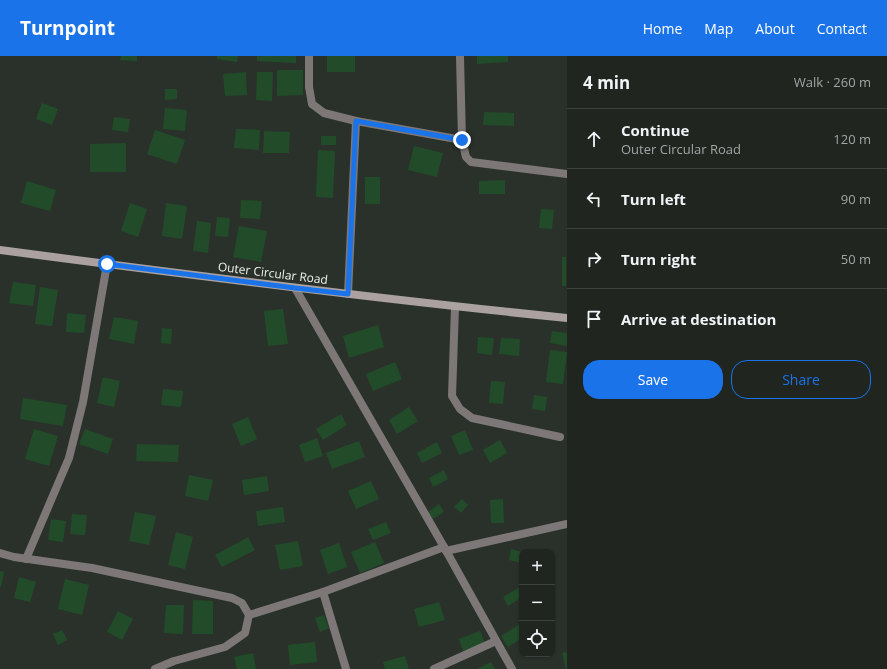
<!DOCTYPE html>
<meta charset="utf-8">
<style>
body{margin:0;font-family:"Open Sans",sans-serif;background:#2d312d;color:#f1f3f6}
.controls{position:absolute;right:12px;bottom:12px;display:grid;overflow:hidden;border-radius:8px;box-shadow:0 1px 3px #0004}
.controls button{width:36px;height:36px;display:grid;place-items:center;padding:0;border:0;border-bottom:1px solid #3d423e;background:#202520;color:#f1f3f6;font:20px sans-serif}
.stop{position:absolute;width:12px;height:12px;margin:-9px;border:3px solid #1a73e8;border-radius:50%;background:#fff}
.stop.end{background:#1a73e8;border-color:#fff;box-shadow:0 1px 4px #0008}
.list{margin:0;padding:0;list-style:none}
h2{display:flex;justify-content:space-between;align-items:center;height:52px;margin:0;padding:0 16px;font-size:17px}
h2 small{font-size:13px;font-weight:400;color:#a2a5a5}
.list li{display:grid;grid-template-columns:26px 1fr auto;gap:12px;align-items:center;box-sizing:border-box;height:60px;padding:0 16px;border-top:1px solid #3d423e}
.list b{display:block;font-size:15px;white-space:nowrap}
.list p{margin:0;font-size:13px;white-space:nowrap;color:#a2a5a5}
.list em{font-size:13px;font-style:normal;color:#a2a5a5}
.actions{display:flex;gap:8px;padding:12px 16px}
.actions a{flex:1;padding:9px 0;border:1px solid #1a73e8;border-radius:16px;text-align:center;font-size:14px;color:#1a73e8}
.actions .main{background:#1a73e8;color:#fff}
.icon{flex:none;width:22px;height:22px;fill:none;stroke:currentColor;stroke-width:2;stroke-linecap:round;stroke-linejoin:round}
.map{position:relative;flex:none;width:567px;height:613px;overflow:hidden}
header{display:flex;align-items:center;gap:24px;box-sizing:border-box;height:56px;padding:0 20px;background:#1a73e8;color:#fff}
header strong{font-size:19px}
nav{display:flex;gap:22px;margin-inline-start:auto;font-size:14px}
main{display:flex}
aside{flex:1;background:#202520}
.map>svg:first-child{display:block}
.building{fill:#224c29}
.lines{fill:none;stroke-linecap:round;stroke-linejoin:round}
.street{stroke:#7d7877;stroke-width:8}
.secondary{stroke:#aaa1a0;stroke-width:8}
.route{stroke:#1a73e8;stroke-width:5}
.labels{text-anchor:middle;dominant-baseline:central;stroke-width:4;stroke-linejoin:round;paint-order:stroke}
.street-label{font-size:12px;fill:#eff3ef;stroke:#2a312b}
</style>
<header>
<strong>Turnpoint</strong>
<nav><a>Home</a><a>Map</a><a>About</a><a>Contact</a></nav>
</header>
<main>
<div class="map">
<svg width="567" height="613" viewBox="0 0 567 613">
<rect width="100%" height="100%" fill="#2a312b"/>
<g class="building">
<polygon points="121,0 137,0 137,5 120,4"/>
<polygon points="217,0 238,0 237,6 217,3"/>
<polygon points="257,0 296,0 296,7 257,5"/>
<rect x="327" y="0" width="28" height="16"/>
<polygon points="477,0 508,0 508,6 477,8"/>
<polygon points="277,14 303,14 303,39 277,40"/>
<polygon points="246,16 247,39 225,40 223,18"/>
<polygon points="257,16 273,16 272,45 256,44"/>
<polygon points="165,33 177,33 177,43 165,44"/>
<polygon points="42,47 58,53 52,69 36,63"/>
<polygon points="165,52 187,54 185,75 163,73"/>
<polygon points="484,56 514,57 514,70 483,69"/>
<polygon points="114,61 130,63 128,76 112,74"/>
<polygon points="236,73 260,74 259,94 234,92"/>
<polygon points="155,74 185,84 177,108 147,98"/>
<polygon points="264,75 290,76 289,97 263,97"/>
<rect x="321" y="80" width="15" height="9"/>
<polygon points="126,87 126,116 90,116 90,88"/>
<polygon points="414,90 443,97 437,121 408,114"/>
<polygon points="318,94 335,95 333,142 316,141"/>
<rect x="365" y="121" width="15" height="27"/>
<polygon points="505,124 505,138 479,138 479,125"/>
<polygon points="27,125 56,134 50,155 21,147"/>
<polygon points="241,144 262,145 260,163 240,162"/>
<polygon points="130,147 147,153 138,181 121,175"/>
<polygon points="166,147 187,150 182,183 162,180"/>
<polygon points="541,153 554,154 552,173 539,172"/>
<polygon points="217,161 230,162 228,181 215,180"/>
<polygon points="197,165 211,167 208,197 193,195"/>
<polygon points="239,170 267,175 261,206 233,201"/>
<rect x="562" y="201" width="4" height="29"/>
<polygon points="13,226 36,229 33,250 9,247"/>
<polygon points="40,231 58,234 52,270 35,268"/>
<polygon points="283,253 288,288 268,290 264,255"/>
<polygon points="67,257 86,259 84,277 66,276"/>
<polygon points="114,261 138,265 134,288 109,283"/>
<polygon points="378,269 384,291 349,302 343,280"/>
<polygon points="162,272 172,273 171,288 161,287"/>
<polygon points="552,275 567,277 567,290 550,287"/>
<polygon points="478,281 494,282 492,299 477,297"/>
<polygon points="501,282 520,283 519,300 499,298"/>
<polygon points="550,294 567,296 563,328 546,326"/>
<polygon points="395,306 402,323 373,335 366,318"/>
<polygon points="103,321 120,325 114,351 97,347"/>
<polygon points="491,325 505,326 503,348 489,347"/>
<polygon points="163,333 183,335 181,351 161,349"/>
<polygon points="534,339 547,341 545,355 532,353"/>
<polygon points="23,342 67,349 63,370 20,363"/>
<polygon points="409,351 418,365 397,378 389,364"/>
<polygon points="341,358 347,369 323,384 316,373"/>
<polygon points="248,361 257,383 241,390 232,368"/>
<polygon points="34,373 58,380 49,410 25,403"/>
<polygon points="85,373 113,383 108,398 79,388"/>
<polygon points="465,374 473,394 459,399 451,380"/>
<polygon points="317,382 323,400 305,406 299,389"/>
<polygon points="500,384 507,397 490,407 483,394"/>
<polygon points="359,385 365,401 332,413 326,397"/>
<polygon points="437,386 442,397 422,407 417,397"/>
<polygon points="137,388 179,389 178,406 136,405"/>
<polygon points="444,414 448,423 433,431 429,422"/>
<polygon points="189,419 213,424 208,445 185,440"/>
<polygon points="267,420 269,435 244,439 242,424"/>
<polygon points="371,425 379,443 356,453 348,435"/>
<polygon points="462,443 468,449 461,457 454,451"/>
<polygon points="503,443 504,467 491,467 490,444"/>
<polygon points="439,448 444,456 433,463 428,456"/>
<polygon points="283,451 285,466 258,470 256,455"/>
<polygon points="135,456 156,460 149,489 129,485"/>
<polygon points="72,458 87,459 85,479 70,478"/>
<polygon points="51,463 66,465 63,486 48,484"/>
<polygon points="386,466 391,477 373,484 368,473"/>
<polygon points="176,476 193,481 185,513 168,509"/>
<polygon points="248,481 255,494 222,511 215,499"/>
<polygon points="298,485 303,510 280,514 275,489"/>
<polygon points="375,486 384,507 360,517 351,496"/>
<polygon points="339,487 347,511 328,518 320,494"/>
<polygon points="511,493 522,496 522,507 509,504"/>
<polygon points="0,515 4,516 1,531 0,531"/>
<polygon points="19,521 36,526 30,546 14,542"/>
<polygon points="65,523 89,529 82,559 58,553"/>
<polygon points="522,530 522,541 508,550 503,541"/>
<polygon points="193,544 213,545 213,578 192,578"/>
<polygon points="439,546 445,564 419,571 414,553"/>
<polygon points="166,549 184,549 183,578 164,577"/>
<polygon points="118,555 133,563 122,584 107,576"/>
<polygon points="324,559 329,572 320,576 315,562"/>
<polygon points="520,568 522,571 522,582 508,591 501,580"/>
<polygon points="62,574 67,584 58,589 53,578"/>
<polygon points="480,575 485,587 463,595 459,583"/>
<polygon points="315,586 317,606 290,609 288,589"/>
<polygon points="567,596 567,613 566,613 562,597"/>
<polygon points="253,597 256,613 237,613 234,601"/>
<polygon points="405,600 409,613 385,613 383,606"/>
<polygon points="491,606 495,613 477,613"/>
</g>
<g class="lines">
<g class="street">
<polyline points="309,0 309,31 312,48 324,57 356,65 462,84 460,0"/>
<polyline points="462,84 466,101 471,106 567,118"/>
<polyline points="295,232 444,491 512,613"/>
<polyline points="348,238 356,65"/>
<polyline points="455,251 452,340 460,353 472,362 560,381"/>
<polyline points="446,495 567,468"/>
<polyline points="0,497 14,501 92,512 232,542 242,547 249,559 323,536 444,491"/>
<polyline points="26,503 69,402 83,346 107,208"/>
<polyline points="323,536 346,613"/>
<polyline points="155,613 174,605 225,591 245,577 249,559"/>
<polyline points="434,613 496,585"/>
</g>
<path class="secondary" d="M0 194C189 219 378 243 567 262"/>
</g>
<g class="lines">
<polyline class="route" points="107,208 295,232 348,238 356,65 462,84"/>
</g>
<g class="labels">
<g class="street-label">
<text transform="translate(273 217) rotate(7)">Outer Circular Road</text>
</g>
</g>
</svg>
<div class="controls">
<button>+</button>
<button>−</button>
<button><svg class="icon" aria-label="locate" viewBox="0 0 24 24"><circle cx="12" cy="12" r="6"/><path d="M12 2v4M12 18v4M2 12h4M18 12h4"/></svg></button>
</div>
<div class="stop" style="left:107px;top:208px"></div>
<div class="stop end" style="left:462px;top:84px"></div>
</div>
<aside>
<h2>4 min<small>Walk · 260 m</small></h2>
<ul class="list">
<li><svg class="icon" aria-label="ahead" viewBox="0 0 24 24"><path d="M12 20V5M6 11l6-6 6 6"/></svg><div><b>Continue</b><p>Outer Circular Road</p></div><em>120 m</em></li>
<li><svg class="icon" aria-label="left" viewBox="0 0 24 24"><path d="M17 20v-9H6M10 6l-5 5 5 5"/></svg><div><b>Turn left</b></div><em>90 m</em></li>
<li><svg class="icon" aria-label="right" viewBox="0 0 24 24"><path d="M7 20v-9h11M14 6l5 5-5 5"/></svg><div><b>Turn right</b></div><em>50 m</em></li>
<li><svg class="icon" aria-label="arrive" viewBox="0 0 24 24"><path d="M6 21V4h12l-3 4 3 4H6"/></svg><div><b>Arrive at destination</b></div></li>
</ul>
<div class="actions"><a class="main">Save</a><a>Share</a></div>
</aside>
</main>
